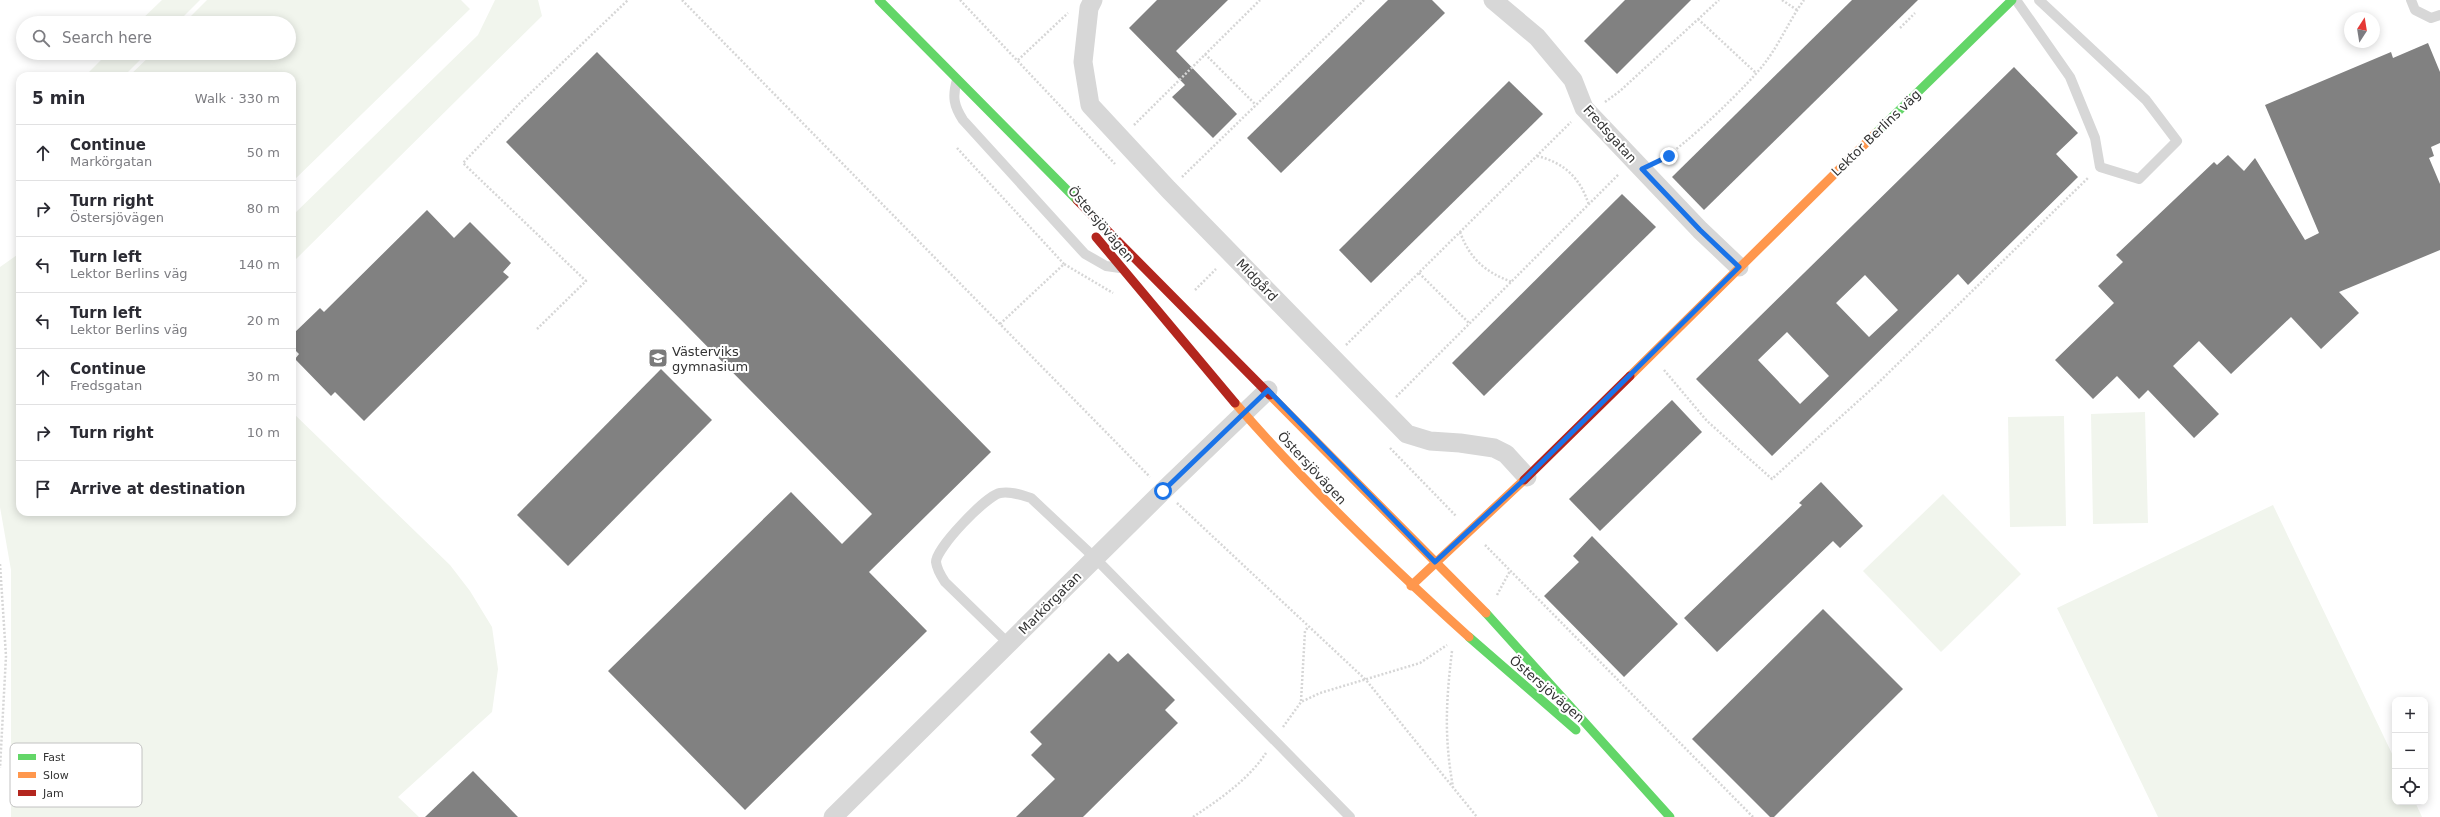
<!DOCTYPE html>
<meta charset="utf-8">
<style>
body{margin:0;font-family:"DejaVu Sans",sans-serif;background:#f2f2f3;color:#2b2b33}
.controls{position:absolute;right:12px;bottom:12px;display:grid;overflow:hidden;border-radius:8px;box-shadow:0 2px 10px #0003}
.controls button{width:36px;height:36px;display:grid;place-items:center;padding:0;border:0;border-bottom:1px solid #e1e1e2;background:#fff;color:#2b2b33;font:20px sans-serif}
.compass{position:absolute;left:2344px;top:12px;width:36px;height:36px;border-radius:50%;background:#fff;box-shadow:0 2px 10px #0003;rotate:12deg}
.stop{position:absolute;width:12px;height:12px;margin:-9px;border:3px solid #1a73e8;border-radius:50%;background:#fff}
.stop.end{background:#1a73e8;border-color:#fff;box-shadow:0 1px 4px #0008}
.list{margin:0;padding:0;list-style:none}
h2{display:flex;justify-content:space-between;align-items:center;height:52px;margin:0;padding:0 16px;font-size:17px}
h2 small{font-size:13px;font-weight:400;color:#7c7c81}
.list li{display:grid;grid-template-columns:26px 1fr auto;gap:12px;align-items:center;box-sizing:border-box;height:56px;padding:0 16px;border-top:1px solid #e1e1e2}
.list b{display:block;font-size:15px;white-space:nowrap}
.list p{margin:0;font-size:13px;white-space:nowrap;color:#7c7c81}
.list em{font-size:13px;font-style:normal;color:#7c7c81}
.icon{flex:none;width:22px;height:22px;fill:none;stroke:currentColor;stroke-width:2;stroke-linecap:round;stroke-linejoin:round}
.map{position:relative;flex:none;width:2440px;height:817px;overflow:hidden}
.search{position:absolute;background:#fff;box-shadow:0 2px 10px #0003;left:16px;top:16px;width:280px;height:44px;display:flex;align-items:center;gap:10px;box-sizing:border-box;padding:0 14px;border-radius:22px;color:#7c7c81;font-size:15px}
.panel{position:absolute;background:#fff;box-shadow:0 2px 10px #0003;left:16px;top:72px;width:280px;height:444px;border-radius:12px}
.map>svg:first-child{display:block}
.green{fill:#f1f5ed}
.building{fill:#818181;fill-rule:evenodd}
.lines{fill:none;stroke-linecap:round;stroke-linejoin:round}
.path{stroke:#d6d6d6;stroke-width:2.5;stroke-dasharray:2 2;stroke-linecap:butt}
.lane{stroke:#d7d7d7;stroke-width:10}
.street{stroke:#d7d7d7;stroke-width:19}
.fast{stroke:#63d668;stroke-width:9}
.slow{stroke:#ff974d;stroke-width:9}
.jam{stroke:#b3261e;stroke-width:9}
.route{stroke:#1a73e8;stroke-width:5}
.labels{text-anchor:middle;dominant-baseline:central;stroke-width:4;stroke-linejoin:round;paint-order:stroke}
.street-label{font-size:13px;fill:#333;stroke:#fff}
.poi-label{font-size:13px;fill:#333;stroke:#fff;text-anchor:start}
.key{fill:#fff;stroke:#c2c2c2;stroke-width:1}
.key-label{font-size:11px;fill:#333}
</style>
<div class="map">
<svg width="2440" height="817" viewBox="0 0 2440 817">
<rect width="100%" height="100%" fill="#fff"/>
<g class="green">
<polygon points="162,0 200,0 177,23 138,23"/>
<polygon points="207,0 461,0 470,9 292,182 292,76 129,76 153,53 289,53 289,23 184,23"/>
<polygon points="495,0 538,0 542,16 292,263 292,216 478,35"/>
<polygon points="108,53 147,53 124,76 85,76"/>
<polygon points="17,255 20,281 20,512 292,512 292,412 450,565 470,591 492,627 498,669 492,712 398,797 419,817 11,817 11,570 0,507 0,267"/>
<polygon points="2145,412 2148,523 2093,524 2091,414"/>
<polygon points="2064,416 2066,526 2010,527 2008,417"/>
<polygon points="1943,494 2021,574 1941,652 1863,571"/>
<polygon points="2273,505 2395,760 2395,802 2415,802 2422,817 2158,817 2057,608"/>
</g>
<g class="building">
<polygon points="1157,0 1228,0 1176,51 1237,114 1213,138 1172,97 1185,85 1129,28"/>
<polygon points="1388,0 1432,0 1445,13 1281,173 1247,138"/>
<polygon points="1625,0 1691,0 1617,74 1584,41"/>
<polygon points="1852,0 1918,0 1704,210 1672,177"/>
<polygon points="2428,43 2440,72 2440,143 2431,147 2434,156 2429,158 2440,184 2440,250 2339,292 2359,313 2321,349 2291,317 2231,374 2199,341 2173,366 2219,414 2194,438 2148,390 2139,399 2117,376 2093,399 2055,360 2114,303 2098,286 2123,262 2116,255 2214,162 2217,165 2228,155 2244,171 2255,158 2305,240 2319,233 2265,105 2391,52 2393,58"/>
<polygon points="597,52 991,452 869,572 927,631 745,810 608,671 791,492 842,544 872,514 506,142"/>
<path d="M2014 67 2078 133 2056 154 2078 177 1968 285 1958 274 1772 456 1696 379ZM1865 275 1898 310 1869 337 1836 303ZM1787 332 1829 376 1800 404 1758 360Z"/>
<polygon points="1509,81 1543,114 1371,283 1339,250"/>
<polygon points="1622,194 1656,227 1484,396 1452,363"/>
<polygon points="427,210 454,238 470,222 511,263 503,272 509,277 364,421 335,392 331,396 295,359 299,354 292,347 292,335 320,308 324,312"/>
<polygon points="661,369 712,420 568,566 517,515"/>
<polygon points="1672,400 1702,432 1600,531 1569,499"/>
<polygon points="1821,482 1863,526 1840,548 1833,541 1717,652 1684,618 1802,505 1799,503"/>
<polygon points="1592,536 1678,624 1624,677 1544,596 1579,562 1573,556"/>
<polygon points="1823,609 1903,689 1774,817 1770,817 1692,739"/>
<polygon points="1109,653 1118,662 1128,653 1175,700 1165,710 1178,723 1083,817 1016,817 1055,779 1031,755 1042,744 1030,732"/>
<polygon points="473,771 518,817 425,817"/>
</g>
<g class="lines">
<g class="path">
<polyline points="682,0 1150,477"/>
<polyline points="960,0 1115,164"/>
<polyline points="1782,0 1797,10"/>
<polyline points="1698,19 1756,73"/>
<polyline points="1900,28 1915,13"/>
<polyline points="1205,54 1256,105"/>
<polyline points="1018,60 1068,13"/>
<polyline points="1605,102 1620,91 1719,0"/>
<polyline points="1134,125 1260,0"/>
<polyline points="957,148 1064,264"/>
<path d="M1537 156C1565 163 1580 178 1589 205"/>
<path d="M1660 160C1681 150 1753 81 1767 60 1781 41 1790 19 1804 0"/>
<polyline points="1182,177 1364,0"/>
<path d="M1460 232C1470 259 1485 272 1512 282"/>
<polyline points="1419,273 1470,324"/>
<polyline points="1195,290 1216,269"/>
<polyline points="1000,324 1064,264 1113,293"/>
<polyline points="537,329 586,281 463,163 520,103 628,0"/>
<polyline points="1346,345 1571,122"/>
<polyline points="1664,370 1707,421 1772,479 1876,385 2089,177"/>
<polyline points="1396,397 1619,174"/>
<polyline points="1390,448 1456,516"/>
<polyline points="1177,503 1366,680 1477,817"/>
<polyline points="1485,545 1753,817"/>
<polyline points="0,564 6,656 0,768"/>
<polyline points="1497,595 1510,571"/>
<path d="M1452 651C1446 701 1444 737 1453 787"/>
<polyline points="1301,701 1305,631 1308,627"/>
<polyline points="1283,727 1301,702 1320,693 1420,663 1447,645"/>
<path d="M1193 817C1220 799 1248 780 1266 753"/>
</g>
<g class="lane">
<polyline points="2016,0 2070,77 2095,138 2100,167 2139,179 2177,141 2146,100 2039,0"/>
<polyline points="2411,0 2415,10 2431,18 2440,15"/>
<path d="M957 80C952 97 954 106 963 120L1085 254 1106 266 1120 268"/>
<path d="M1009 644 945 582C941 576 937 570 936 562 936 548 986 496 1000 493 1011 491 1021 495 1031 498L1095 558 1350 817"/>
</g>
<g class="street">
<polyline points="1093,0 1089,8 1083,62 1090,105 1168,189 1407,434 1430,441 1460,443 1494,448 1506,454 1527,477"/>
<polyline points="1493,0 1537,37 1573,80 1584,108 1700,230 1739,267"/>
<polyline points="833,817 1163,491 1268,390"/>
</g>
<g class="fast">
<polyline points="879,0 1077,200"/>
<polyline points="1876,133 2012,0"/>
<polyline points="1486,613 1670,817"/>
<polyline points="1469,637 1576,730"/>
</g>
<g class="slow">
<polyline points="1630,376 1876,133"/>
<polyline points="1270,395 1486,613"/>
<path d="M1235 403C1308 487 1387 563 1469 637"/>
<polyline points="1411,586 1524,480"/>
</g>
<g class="jam">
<polyline points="1077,200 1270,395"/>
<polyline points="1096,237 1235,403"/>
<polyline points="1524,480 1630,376"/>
</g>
</g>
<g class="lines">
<polyline class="route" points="1163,491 1268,390 1435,562 1527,477 1739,267 1700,230 1642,169 1669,156"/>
</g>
<defs>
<g id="school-square" transform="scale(1)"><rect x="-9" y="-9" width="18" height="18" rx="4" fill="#7a7a7a" stroke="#fff"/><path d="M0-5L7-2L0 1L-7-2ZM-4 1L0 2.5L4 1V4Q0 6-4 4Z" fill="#fff"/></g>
</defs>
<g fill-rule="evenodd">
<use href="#school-square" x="658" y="358"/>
</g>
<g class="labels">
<g class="street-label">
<text transform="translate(1876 133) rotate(-44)">Lektor Berlins väg</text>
<text transform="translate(1610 134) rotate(48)">Fredsgatan</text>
<text transform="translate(1101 224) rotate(50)">Östersjövägen</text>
<text transform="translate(1257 280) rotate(46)">Midgård</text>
<text transform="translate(1312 468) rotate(47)">Östersjövägen</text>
<text transform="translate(1050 603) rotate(-45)">Markörgatan</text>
<text transform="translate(1547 689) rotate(41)">Östersjövägen</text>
</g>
<g class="poi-label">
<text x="672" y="351">Västerviks<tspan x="672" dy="15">gymnasium</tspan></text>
</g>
</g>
<rect x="10" y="743" width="132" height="64" rx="6" class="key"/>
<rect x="18" y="754" width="18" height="6" fill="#63d668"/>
<rect x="18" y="772" width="18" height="6" fill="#ff974d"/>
<rect x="18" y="790" width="18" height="6" fill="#b3261e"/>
<g class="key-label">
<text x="43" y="761">Fast</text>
<text x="43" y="779">Slow</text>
<text x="43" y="797">Jam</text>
</g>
</svg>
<div class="controls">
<button>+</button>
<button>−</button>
<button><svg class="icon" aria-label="locate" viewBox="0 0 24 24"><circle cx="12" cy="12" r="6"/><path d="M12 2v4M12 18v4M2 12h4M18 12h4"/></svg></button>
</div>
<svg class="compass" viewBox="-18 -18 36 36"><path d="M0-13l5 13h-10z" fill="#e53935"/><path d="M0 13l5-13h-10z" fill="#7c7c81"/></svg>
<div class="stop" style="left:1163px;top:491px"></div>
<div class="stop end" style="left:1669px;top:156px"></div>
<div class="search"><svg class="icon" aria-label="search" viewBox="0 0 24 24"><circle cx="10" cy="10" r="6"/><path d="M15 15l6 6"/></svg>Search here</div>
<section class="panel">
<h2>5 min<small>Walk · 330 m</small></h2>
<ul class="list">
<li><svg class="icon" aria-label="ahead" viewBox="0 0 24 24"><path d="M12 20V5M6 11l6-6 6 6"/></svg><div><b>Continue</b><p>Markörgatan</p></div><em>50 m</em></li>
<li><svg class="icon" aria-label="right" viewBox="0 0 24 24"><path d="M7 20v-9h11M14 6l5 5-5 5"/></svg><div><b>Turn right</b><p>Östersjövägen</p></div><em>80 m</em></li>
<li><svg class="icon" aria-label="left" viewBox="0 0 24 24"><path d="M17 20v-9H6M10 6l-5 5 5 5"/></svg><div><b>Turn left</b><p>Lektor Berlins väg</p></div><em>140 m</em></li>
<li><svg class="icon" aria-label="left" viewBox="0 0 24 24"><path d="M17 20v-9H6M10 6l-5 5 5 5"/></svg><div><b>Turn left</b><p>Lektor Berlins väg</p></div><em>20 m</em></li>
<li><svg class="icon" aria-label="ahead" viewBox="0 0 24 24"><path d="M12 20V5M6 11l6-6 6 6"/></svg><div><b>Continue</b><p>Fredsgatan</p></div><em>30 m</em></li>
<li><svg class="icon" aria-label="right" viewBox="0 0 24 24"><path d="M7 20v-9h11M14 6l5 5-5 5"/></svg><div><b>Turn right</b></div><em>10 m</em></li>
<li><svg class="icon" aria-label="arrive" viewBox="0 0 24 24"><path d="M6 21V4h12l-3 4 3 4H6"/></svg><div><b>Arrive at destination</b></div></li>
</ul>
</section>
</div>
